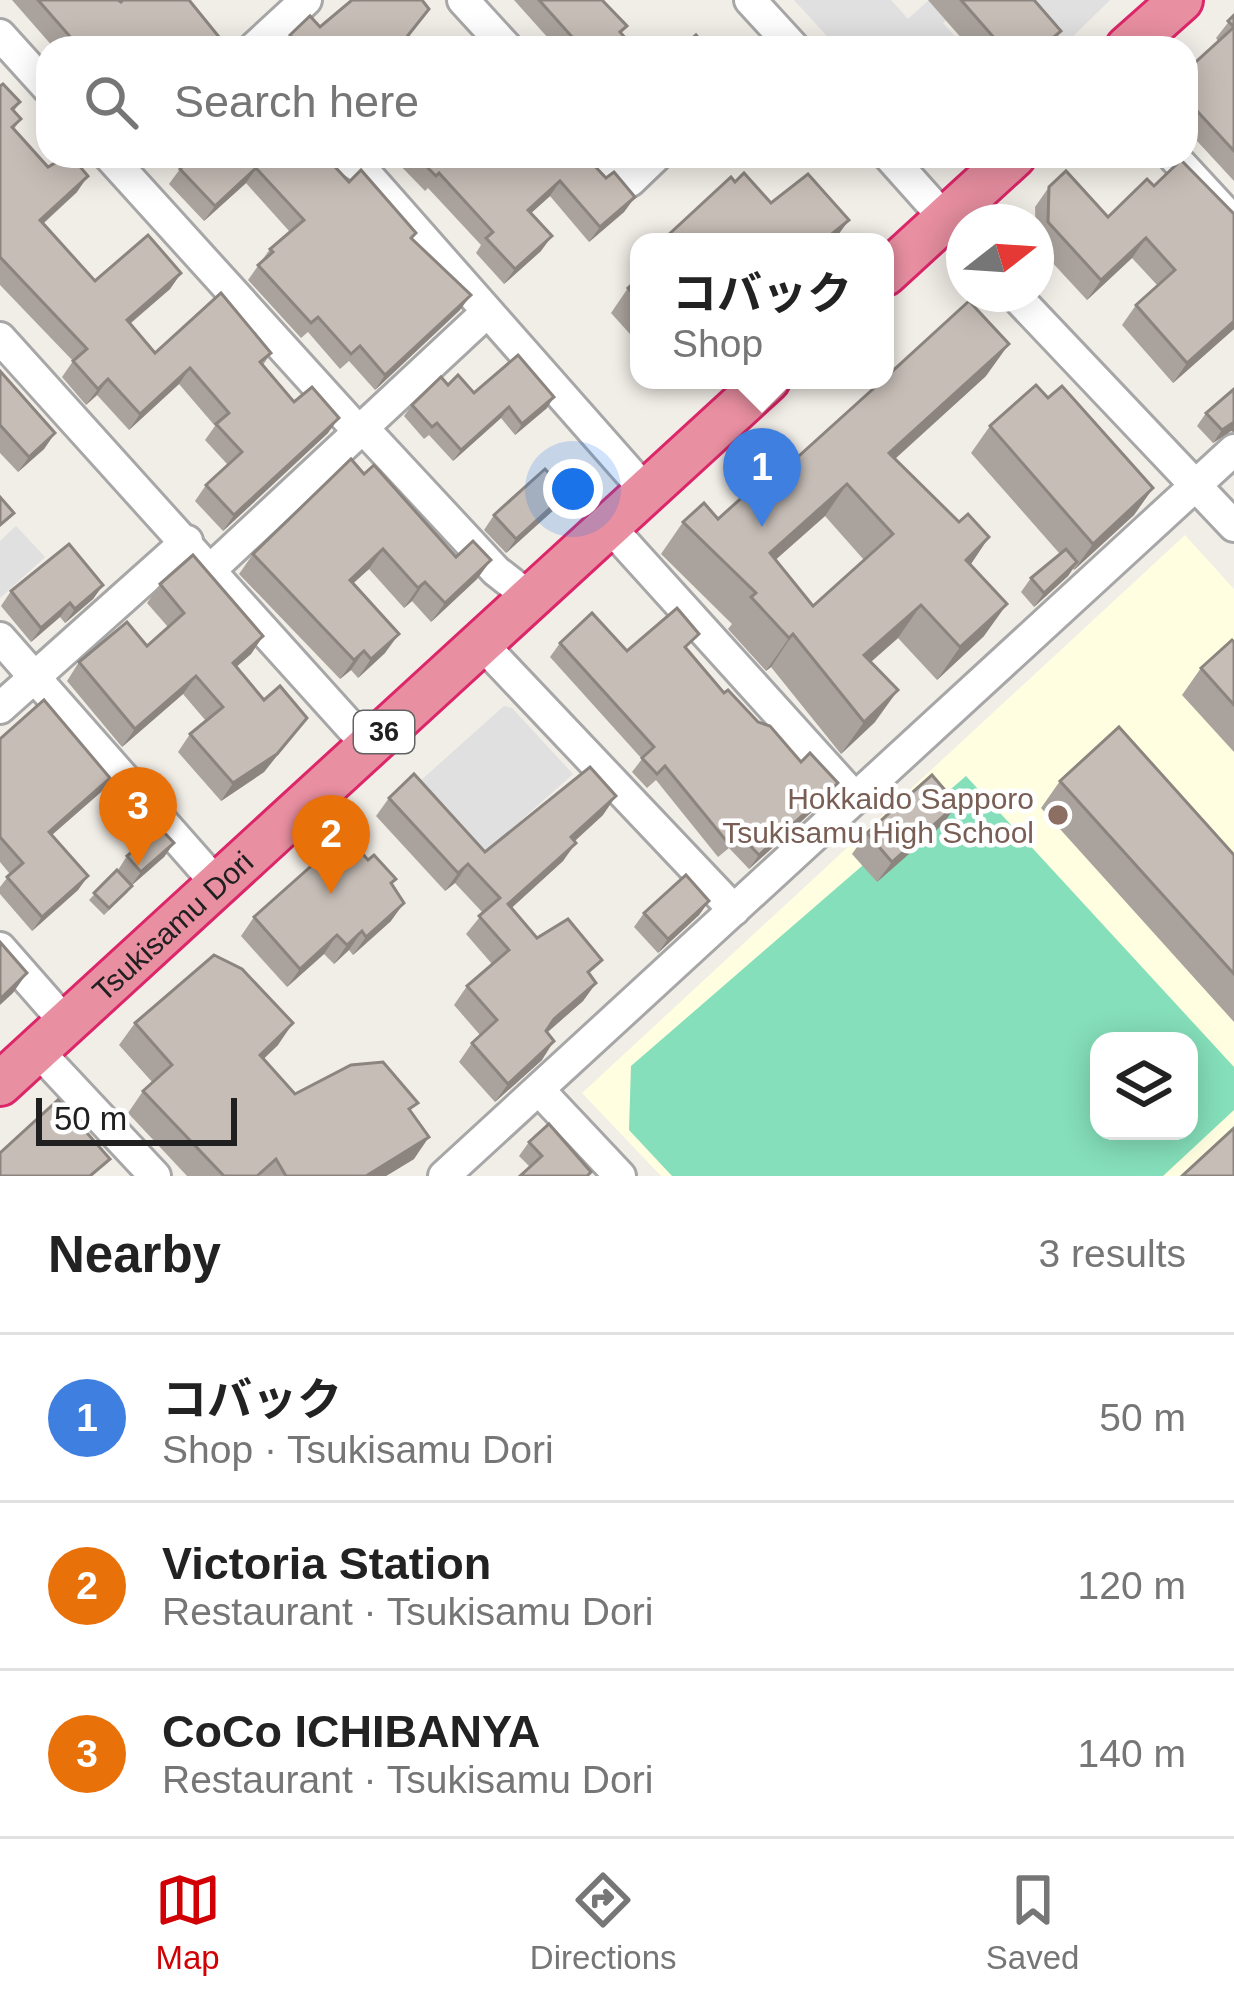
<!DOCTYPE html>
<meta charset="utf-8">
<style>
body{margin:0;font-family:Arial,"Noto Sans JP",sans-serif;background:#f6f6f6;color:#222}
.controls{position:absolute;right:36px;bottom:36px;display:grid;overflow:hidden;border-radius:24px;box-shadow:0 6px 30px #0003}
.controls button{width:108px;height:108px;display:grid;place-items:center;padding:0;border:0;border-bottom:3px solid #e0e0e0;background:#fff;color:#222;font:60px sans-serif}
.compass{position:absolute;left:946px;top:204px;width:108px;height:108px;border-radius:50%;background:#fff;box-shadow:0 6px 30px #0003;rotate:73deg}
.scale{position:absolute;left:36px;bottom:30px;width:201px;box-sizing:border-box;padding-left:12px;border:6px solid #202020;border-top:0;font-size:33px;line-height:42px;white-space:nowrap;color:#202020;-webkit-text-stroke:9px #fff;paint-order:stroke}
.you{position:absolute;left:573px;top:489px;width:42px;height:42px;margin:-30px;border:9px solid #fff;border-radius:50%;background:#1a73e8;box-shadow:0 0 0 18px #1a73e833}
.badge{display:grid;place-items:center;width:78px;height:78px;border-radius:50%;background:#d00005;color:#fff;font-size:39px;font-weight:700}
.pin{position:absolute;translate:-50% -99px;filter:drop-shadow(0 3px 6px #0008)}
.pin::after{content:'';position:absolute;top:63px;width:42px;height:36px;background:inherit;clip-path:polygon(0 0,100% 0,50% 100%)}
.popup{position:absolute;left:630px;top:233px;width:264px;height:156px;box-sizing:border-box;display:grid;place-content:center;border-radius:24px;background:#fff;filter:drop-shadow(0 3px 9px #0005);font-size:39px;white-space:nowrap;color:#767676}
.popup b{font-size:45px;color:#222}
.popup::after{content:'';position:absolute;left:50%;top:100%;margin-left:-24px;border:24px solid transparent;border-top-color:#fff}
.list{margin:0;padding:0;list-style:none}
h2{display:flex;justify-content:space-between;align-items:center;height:156px;margin:0;padding:0 48px;font-size:51px}
h2 small{font-size:39px;font-weight:400;color:#767676}
.list li{display:grid;grid-template-columns:78px 1fr auto;gap:36px;align-items:center;box-sizing:border-box;height:168px;padding:0 48px;border-top:3px solid #e0e0e0}
.list b{display:block;font-size:45px;white-space:nowrap}
.list p{margin:0;font-size:39px;white-space:nowrap;color:#767676}
.list em{font-size:39px;font-style:normal;color:#767676}
.icon{flex:none;width:66px;height:66px;fill:none;stroke:currentColor;stroke-width:2;stroke-linecap:round;stroke-linejoin:round}
.map{position:relative;flex:none;width:1234px;height:1176px;overflow:hidden}
.search{position:absolute;background:#fff;box-shadow:0 6px 30px #0003;left:36px;right:36px;top:36px;height:132px;display:flex;align-items:center;gap:30px;box-sizing:border-box;padding:0 42px;border-radius:36px;color:#767676;font-size:45px}
.sheet{height:660px;background:#fff}
nav{display:flex;justify-content:space-around;align-items:center;box-sizing:border-box;height:168px;border-top:3px solid #e0e0e0;background:#fff;font-size:33px;color:#767676}
nav a{display:grid;justify-items:center;gap:6px}
nav .on{color:#d00005}
.map>svg:first-child{display:block}
.education{fill:#fffee1;fill-rule:evenodd}
.pitch{fill:#85dfba;fill-rule:evenodd}
.parking{fill:#e0e0e0}
.lines{fill:none;stroke-linecap:round;stroke-linejoin:round}
.minor-casing{stroke:#a7a7a7;stroke-width:36}
.highway-casing{stroke:#dc2669;stroke-width:48}
.minor{stroke:#fff;stroke-width:30}
.highway{stroke:#e88fa1;stroke-width:42}
.wall{fill:#aaa39d;fill-rule:evenodd}
.shaded-wall{fill:#8b847f}
.building{fill:#c6bdb6;stroke:#8b847f;stroke-width:3;fill-rule:evenodd}
.education-dot{fill:#8d6e63;stroke:#fff;stroke-width:4.5}
.labels{text-anchor:middle;dominant-baseline:central;stroke-width:9;stroke-linejoin:round;paint-order:stroke}
.shield{fill:#fff;stroke:#636363;stroke-width:3}
.shield-label{font-size:27px;font-weight:bold;fill:#202020}
.education-label{font-size:30px;fill:#785e54;stroke:#fff;text-anchor:end}
.street-label{font-size:30px;fill:#202020;stroke:#fff}
</style>
<div class="map">
<svg width="1234" height="1176" viewBox="0 0 1234 1176">
<rect width="100%" height="100%" fill="#f1ede7"/>
<path class="education" d="M1185 535 1234 589V1176H661L582 1093ZM1099 1041H1189V1131H1099Z"/>
<path class="pitch" d="M966 776 1234 1067V1110L1163 1176H672L629 1130 631 1066ZM1099 1041H1189V1131H1099Z"/>
<g class="parking">
<polygon points="794,0 891,0 908,19 929,0 969,0 943,23 965,48 838,48"/>
<polygon points="1021,0 1110,0 1062,47"/>
<polygon points="16,526 45,557 0,598 0,541"/>
<polygon points="504,706 512,708 573,774 473,863 410,790"/>
</g>
<g class="lines">
<g class="minor-casing">
<g id="minor">
<polyline points="463,0 507,48"/>
<polyline points="750,0 794,48"/>
<polyline points="0,35 48,88"/>
<polyline points="254,48 306,0"/>
<polyline points="109,156 361,434"/>
<polyline points="343,156 361,168 645,490"/>
<polyline points="606,156 630,181 656,156"/>
<polyline points="889,156 964,240"/>
<polyline points="1173,156 1234,222"/>
<polyline points="1014,294 1234,526"/>
<polyline points="0,338 368,746"/>
<polyline points="363,428 496,571 532,599"/>
<polyline points="609,526 855,798"/>
<polyline points="207,573 487,312"/>
<polyline points="0,638 217,884"/>
<polyline points="481,643 734,910"/>
<polyline points="0,708 187,541"/>
<polyline points="0,948 65,1022"/>
<polyline points="38,1051 155,1176"/>
<polyline points="539,1090 620,1176"/>
<polyline points="444,1176 1234,450"/>
</g>
</g>
<g class="highway-casing">
<g id="highway">
<polyline points="1127,48 1181,0"/>
<polyline points="885,274 1014,156"/>
<path id="s1" d="M0 1084 768 380"/>
</g>
</g>
<use href="#minor" class="minor"/>
<use href="#highway" class="highway"/>
</g>
<g class="wall">
<polygon points="12,0 118,0 228,48 54,48"/>
<polygon points="514,0 602,0 622,34 634,48 557,48"/>
<polygon points="928,0 1034,0 1061,31 1049,48 970,48"/>
<polygon points="429,9 400,48 281,48 290,35 320,27"/>
<polygon points="1234,15 1234,181 1186,129 1186,71 1218,41 1216,38"/>
<polygon points="0,86 20,102 14,111 21,119 14,129 48,167 77,192 43,224 95,281 181,273 170,289 130,324 155,353 271,353 263,365 294,402 328,433 223,531 195,501 206,485 228,465 205,440 215,426 179,384 129,430 97,395 86,405 62,377 73,361 0,285"/>
<polygon points="194,156 349,182 416,233 412,238 460,310 375,390 349,361 340,369 308,332 301,338 248,280 270,249 290,232 246,183 204,221 169,184 180,169"/>
<polygon points="391,156 577,156 585,165 635,197 624,212 589,242 550,196 531,213 541,251 504,284 476,253 481,245 428,188 425,191"/>
<polygon points="1147,179 1234,329 1173,383 1122,325 1136,305 1158,286 1132,258 1087,300 1036,245 1035,207 1049,187 1108,217"/>
<polygon points="639,278 639,344 611,313 628,288"/>
<polygon points="0,371 55,433 44,449 18,472 0,453"/>
<path d="M986 376 895 459 959 522 989 537 970 565 984 636 937 680 898 638 871 662 875 722 841 754 771 667 766 671 728 629 732 624 661 554 683 522 718 519 790 464ZM825 516 864 560 813 606 775 560Z"/>
<polygon points="672,380 690,380 680,389"/>
<polygon points="448,385 474,393 547,408 515,435 501,418 453,461 429,435 424,439 404,416 412,405"/>
<polygon points="1234,389 1234,432 1231,431 1213,443 1197,426 1206,413"/>
<polygon points="1048,398 1153,488 1134,515 1074,570 1073,569 1068,576 1034,607 1021,592 1031,578 1060,554 971,453 990,426"/>
<polygon points="364,474 456,557 491,560 477,579 431,622 412,601 404,608 369,569 353,583 385,653 358,678 351,670 340,679 239,574 253,554"/>
<polygon points="567,493 557,507 506,553 484,530 494,515"/>
<polygon points="160,584 263,636 251,654 236,667 264,700 307,718 264,772 221,801 178,752 190,734 206,721 183,694 122,747 67,681 79,662 147,646 168,627 147,603"/>
<polygon points="103,585 93,599 65,623 60,617 31,642 1,606 11,591"/>
<polygon points="1234,642 1234,752 1182,695 1201,668"/>
<polygon points="560,643 627,651 687,650 724,693 801,762 838,783 828,797 749,869 729,848 718,857 656,780 647,788 632,772 642,759 550,657"/>
<polygon points="0,739 110,778 101,792 52,835 88,876 78,890 32,931 0,894 0,887 10,874 0,862"/>
<polygon points="1060,781 1234,855 1234,1022 1041,808"/>
<polygon points="389,798 485,852 603,815 575,841 563,861 511,908 537,938 591,976 596,983 583,1001 547,1032 542,1060 495,1102 459,1062 472,1043 480,1035 454,1005 467,986 492,964 466,934 483,913 455,883 445,891 376,816"/>
<polygon points="957,804 943,824 877,882 852,854 867,833"/>
<polygon points="174,843 164,857 132,885 127,893 104,915 89,900 118,870 127,856"/>
<polygon points="368,860 392,884 391,921 353,955 349,950 334,964 324,954 287,987 241,936 254,917"/>
<polygon points="709,901 699,915 658,953 634,927 644,913"/>
<polygon points="135,1023 278,1045 264,1058 295,1094 411,1112 414,1159 386,1176 187,1176 128,1113 143,1091 153,1083 119,1045"/>
<polygon points="529,1142 589,1176 530,1167 519,1156"/>
</g>
<g class="shaded-wall">
<polygon points="256,168 246,183 204,221 215,206"/>
<polygon points="88,176 77,192 29,236 40,220"/>
<polygon points="560,181 550,196 518,225 528,210"/>
<polygon points="635,197 624,212 589,242 600,227"/>
<polygon points="849,220 833,242 822,242"/>
<polygon points="552,236 541,251 504,284 515,269"/>
<polygon points="1146,238 1132,258 1087,300 1101,280"/>
<polygon points="181,273 170,289 115,336 127,320"/>
<polygon points="471,295 460,310 375,390 385,375"/>
<polygon points="1234,321 1234,329 1173,383 1187,363"/>
<polygon points="1009,344 986,376 866,485 889,453"/>
<polygon points="190,368 179,384 129,430 140,414"/>
<polygon points="108,379 97,395 86,405 98,389"/>
<polygon points="554,397 547,408 515,435 522,424"/>
<polygon points="509,407 501,418 453,461 461,450"/>
<polygon points="339,418 328,433 223,531 234,515"/>
<polygon points="1234,422 1234,432 1231,431 1213,443 1222,430"/>
<polygon points="55,433 44,449 18,472 29,457"/>
<polygon points="847,484 825,516 747,585 770,553"/>
<polygon points="1153,488 1134,515 1074,570 1093,544"/>
<polygon points="567,493 557,507 506,553 516,539"/>
<polygon points="989,537 967,570 966,560"/>
<polygon points="383,549 369,569 336,599 350,580"/>
<polygon points="491,560 477,579 431,622 445,603"/>
<polygon points="1077,562 1068,576 1034,607 1044,593"/>
<polygon points="425,582 412,601 404,608 418,588"/>
<polygon points="103,585 93,599 65,623 75,609"/>
<polygon points="70,603 60,617 31,642 41,628"/>
<polygon points="1007,604 984,636 937,680 960,647"/>
<polygon points="921,605 898,638 842,687 864,655"/>
<polygon points="399,634 385,653 358,678 371,659"/>
<polygon points="793,634 771,667 766,671 789,638"/>
<polygon points="263,636 251,654 220,681 233,663"/>
<polygon points="364,651 351,670 340,679 354,660"/>
<polygon points="196,676 183,694 122,747 135,729"/>
<polygon points="898,690 875,722 841,754 864,722"/>
<polygon points="307,718 264,772 221,801 233,783"/>
<polygon points="110,778 101,792 39,846 49,832"/>
<polygon points="838,783 828,797 749,869 759,855"/>
<polygon points="616,796 603,815 558,856 571,837"/>
<polygon points="957,804 943,824 877,882 892,862"/>
<polygon points="174,843 164,857 131,886 141,872"/>
<polygon points="576,843 563,861 495,923 508,904"/>
<polygon points="468,864 455,883 445,891 458,873"/>
<polygon points="88,876 78,890 32,931 42,917"/>
<polygon points="709,901 699,915 658,953 668,939"/>
<polygon points="404,903 391,921 353,955 366,937"/>
<polygon points="362,931 349,950 334,964 347,945"/>
<polygon points="337,935 324,954 287,987 300,969"/>
<polygon points="27,973 13,993 0,1005 0,999"/>
<polygon points="596,983 583,1001 541,1038 554,1019"/>
<polygon points="293,1023 278,1045 245,1077 260,1055"/>
<polygon points="554,1041 542,1060 495,1102 508,1084"/>
<polygon points="429,1137 414,1159 386,1176 366,1176"/>
</g>
<g class="building">
<polygon points="38,0 118,0 121,2 123,0 189,0 228,48 80,48"/>
<polygon points="352,0 422,0 429,9 398,48 301,48 290,35 310,16 320,27"/>
<polygon points="539,0 602,0 627,26 620,32 634,48 582,48"/>
<polygon points="961,0 1034,0 1061,31 1041,48 1003,48"/>
<polygon points="1234,15 1234,151 1186,99 1186,71 1234,27 1228,21"/>
<polygon points="696,35 707,48 681,48"/>
<polygon points="453,38 461,48 442,48"/>
<polygon points="3,84 20,102 12,109 21,119 12,127 48,167 67,156 71,156 88,176 40,220 95,281 148,235 181,273 127,320 155,353 221,293 271,353 260,362 294,402 312,387 339,418 234,515 206,485 242,452 216,424 229,413 190,368 140,414 108,379 98,389 73,361 87,349 0,257 0,86"/>
<polygon points="194,156 325,156 349,182 361,170 416,233 411,238 471,295 385,375 360,346 351,354 318,317 311,323 258,265 273,252 270,249 304,220 256,168 215,206 180,169"/>
<polygon points="416,156 577,156 585,165 590,161 606,178 614,172 635,197 600,227 560,181 528,210 552,236 515,269 486,238 493,232 439,173 436,176"/>
<polygon points="1181,160 1234,214 1234,321 1187,363 1136,305 1175,270 1146,238 1101,280 1048,222 1049,187 1066,171 1108,217 1147,179 1154,186"/>
<polygon points="744,173 771,203 808,174 849,220 822,242 669,242 665,238 731,177 735,182"/>
<polygon points="639,278 639,300 628,288"/>
<path d="M969 301 1009 344 889 453 959 522 968 514 989 537 966 560 1007 604 960 647 921 605 864 655 898 690 864 722 793 634 789 638 751 597 756 593 683 522 704 503 718 519 785 459 790 464 883 380H885V378ZM847 484 893 534 813 606 770 553Z"/>
<polygon points="518,355 554,397 522,424 509,407 461,450 437,423 432,427 412,405 441,377 448,385 458,375 474,393"/>
<polygon points="0,371 55,433 29,457 0,425"/>
<polygon points="1036,385 1048,398 1062,386 1153,488 1093,544 990,426"/>
<polygon points="1234,389 1234,422 1222,430 1206,413"/>
<polygon points="351,459 364,474 374,465 456,557 473,541 491,560 445,603 425,582 418,588 383,549 350,580 399,634 371,659 364,651 354,660 253,554"/>
<polygon points="545,469 567,493 516,539 494,515"/>
<polygon points="0,497 14,513 0,525"/>
<polygon points="69,544 103,585 75,609 70,603 41,628 11,591"/>
<polygon points="1066,549 1077,562 1044,593 1031,578"/>
<polygon points="193,555 263,636 233,663 264,700 280,686 307,718 277,754 233,783 190,734 223,707 196,676 135,729 79,662 127,622 147,646 184,613 160,584"/>
<polygon points="677,608 699,634 685,647 724,693 728,690 758,722 770,726 801,762 810,753 838,783 759,855 739,834 728,843 665,766 657,774 642,758 654,747 560,643 592,613 627,651"/>
<polygon points="1232,640 1234,642 1234,705 1201,668"/>
<polygon points="44,700 110,778 49,832 88,876 42,917 7,877 23,863 0,837 0,739"/>
<polygon points="1119,727 1234,855 1234,974 1060,781"/>
<polygon points="590,767 616,796 571,837 576,843 508,904 537,938 568,919 602,960 588,972 596,983 554,1019 546,1031 554,1041 508,1084 472,1043 497,1020 467,986 509,950 479,916 500,898 468,864 458,873 389,798 414,774 485,852"/>
<polygon points="932,775 957,804 892,862 867,833"/>
<polygon points="160,828 174,843 141,872 127,856"/>
<polygon points="346,835 368,860 374,855 396,879 391,883 404,903 366,937 362,931 347,945 337,935 300,969 254,917"/>
<polygon points="117,870 132,886 109,908 94,893"/>
<polygon points="686,875 709,901 668,939 644,913"/>
<polygon points="0,942 27,973 0,999"/>
<polygon points="214,955 242,969 293,1023 260,1055 295,1094 351,1065 383,1062 418,1103 409,1109 429,1137 366,1176 286,1176 276,1159 257,1176 224,1176 143,1091 172,1065 135,1023"/>
<polygon points="58,1100 110,1159 90,1176 0,1176 0,1153"/>
<polygon points="549,1124 591,1172 587,1176 520,1176 542,1156 529,1142"/>
<polygon points="1234,1128 1234,1176 1182,1176"/>
</g>
<circle class="education-dot" cx="1058" cy="815" r="12"/>
<g class="labels">
<rect class="shield" x="354" y="711" width="60" height="42" rx="9"/>
<g class="shield-label">
<text x="384" y="732">36</text>
</g>
<g class="education-label">
<text x="1034" y="798">Hokkaido Sapporo<tspan x="1034" dy="34">Tsukisamu High School</tspan></text>
</g>
<g class="street-label">
<text stroke="none"><textPath href="#s1" startOffset="234">Tsukisamu Dori</textPath></text>
</g>
</g>
</svg>
<div class="controls">
<button><svg class="icon" aria-label="layers" viewBox="0 0 24 24"><path d="M12 4l9 5-9 5-9-5zM3 14l9 5 9-5"/></svg></button>
</div>
<svg class="compass" viewBox="-18 -18 36 36"><path d="M0-13l5 13h-10z" fill="#e53935"/><path d="M0 13l5-13h-10z" fill="#767676"/></svg>
<div class="scale">50 m</div>
<div class="you"></div>
<div class="pin badge" style="left:762px;top:527px;background:#3f7fe0">1</div>
<div class="popup"><b>コバック</b>Shop</div>
<div class="pin badge" style="left:331px;top:894px;background:#e8710a">2</div>
<div class="pin badge" style="left:138px;top:866px;background:#e8710a">3</div>
<div class="search"><svg class="icon" aria-label="search" viewBox="0 0 24 24"><circle cx="10" cy="10" r="6"/><path d="M15 15l6 6"/></svg>Search here</div>
</div>
<section class="sheet">
<h2>Nearby<small>3 results</small></h2>
<ul class="list">
<li><span class="badge" style="background:#3f7fe0">1</span><div><b>コバック</b><p>Shop · Tsukisamu Dori</p></div><em>50 m</em></li>
<li><span class="badge" style="background:#e8710a">2</span><div><b>Victoria Station</b><p>Restaurant · Tsukisamu Dori</p></div><em>120 m</em></li>
<li><span class="badge" style="background:#e8710a">3</span><div><b>CoCo ICHIBANYA</b><p>Restaurant · Tsukisamu Dori</p></div><em>140 m</em></li>
</ul>
</section>
<nav>
<a class="on"><svg class="icon" aria-label="map" viewBox="0 0 24 24"><path d="M3 6l6-2 6 2 6-2v14l-6 2-6-2-6 2zM9 4v14M15 6v14"/></svg>Map</a>
<a><svg class="icon" aria-label="directions" viewBox="0 0 24 24"><path d="M12 3l9 9-9 9-9-9zM9 14v-3h6M13 9l2 2-2 2"/></svg>Directions</a>
<a><svg class="icon" aria-label="saved" viewBox="0 0 24 24"><path d="M7 4h10v16l-5-4-5 4z"/></svg>Saved</a>
</nav>
